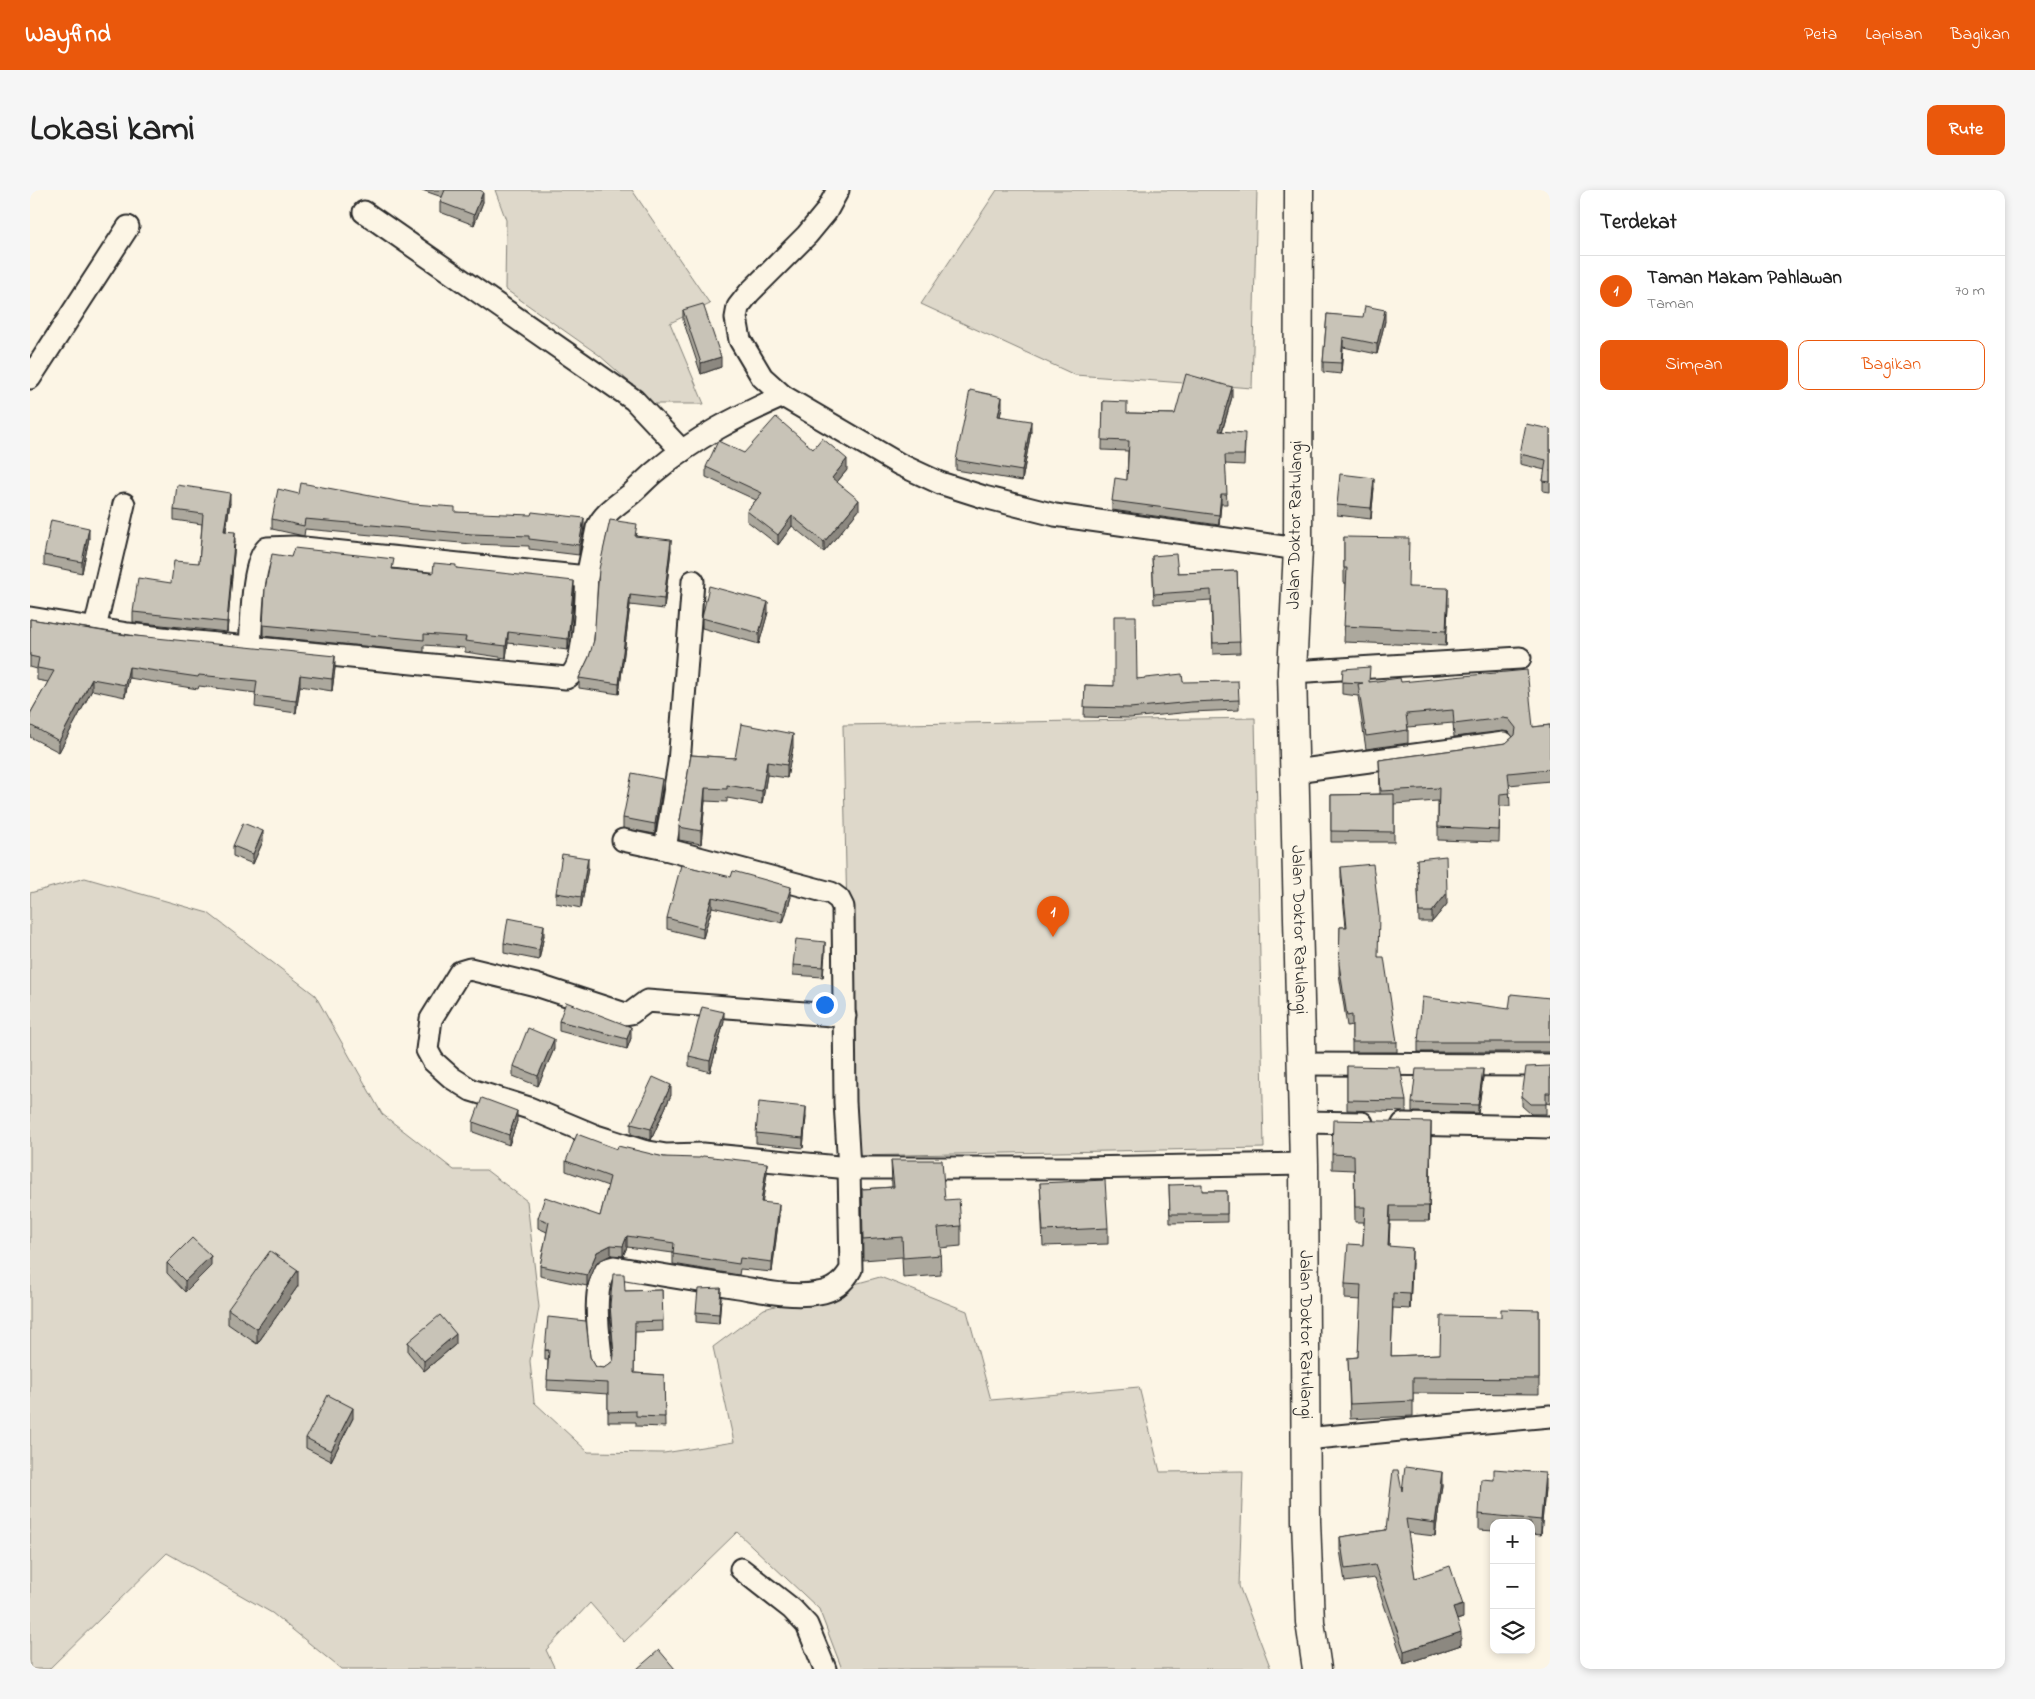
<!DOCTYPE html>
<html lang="id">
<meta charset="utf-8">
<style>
body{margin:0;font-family:"Indie Flower",sans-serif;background:#f6f6f6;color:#222}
.controls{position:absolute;right:15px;bottom:15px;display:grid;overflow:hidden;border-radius:10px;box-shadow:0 2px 8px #0003}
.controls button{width:45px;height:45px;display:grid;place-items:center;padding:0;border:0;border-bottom:1px solid #e0e0e0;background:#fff;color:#222;font:25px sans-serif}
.you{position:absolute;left:794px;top:814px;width:18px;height:18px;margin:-12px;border:4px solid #fff;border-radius:50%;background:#1a73e8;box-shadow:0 0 0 8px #1a73e833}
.badge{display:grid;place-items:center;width:32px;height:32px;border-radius:50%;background:#ea580c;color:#fff;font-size:16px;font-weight:700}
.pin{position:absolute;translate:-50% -41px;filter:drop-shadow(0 1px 2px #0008)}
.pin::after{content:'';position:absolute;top:26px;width:18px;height:15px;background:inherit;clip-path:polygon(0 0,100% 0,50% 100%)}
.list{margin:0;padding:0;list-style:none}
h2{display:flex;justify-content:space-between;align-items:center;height:65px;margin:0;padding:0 20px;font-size:21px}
h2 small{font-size:16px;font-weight:400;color:#767676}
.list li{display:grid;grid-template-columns:32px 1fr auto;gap:15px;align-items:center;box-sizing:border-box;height:70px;padding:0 20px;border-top:1px solid #e0e0e0}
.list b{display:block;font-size:19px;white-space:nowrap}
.list p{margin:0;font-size:16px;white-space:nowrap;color:#767676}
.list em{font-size:16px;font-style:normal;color:#767676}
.actions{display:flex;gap:10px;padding:15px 20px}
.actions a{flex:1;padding:11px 0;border:1px solid #ea580c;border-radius:10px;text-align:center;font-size:18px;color:#ea580c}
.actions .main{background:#ea580c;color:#fff}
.icon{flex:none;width:28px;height:28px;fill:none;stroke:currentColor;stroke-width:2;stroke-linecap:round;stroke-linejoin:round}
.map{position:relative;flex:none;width:1520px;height:1479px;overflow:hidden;border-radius:10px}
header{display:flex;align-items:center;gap:30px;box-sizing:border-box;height:70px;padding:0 25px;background:#ea580c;color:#fff}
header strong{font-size:24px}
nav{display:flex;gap:28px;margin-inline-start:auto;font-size:18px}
.intro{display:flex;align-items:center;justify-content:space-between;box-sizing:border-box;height:120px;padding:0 30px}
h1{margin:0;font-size:35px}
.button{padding:12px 22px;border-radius:10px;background:#ea580c;color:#fff;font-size:18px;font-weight:700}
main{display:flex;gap:30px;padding:0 30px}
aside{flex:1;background:#fff;border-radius:10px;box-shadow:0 2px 8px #0003}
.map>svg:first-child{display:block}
.green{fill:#ded8ca;stroke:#84827a}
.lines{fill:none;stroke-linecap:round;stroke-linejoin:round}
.street-casing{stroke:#2b2b2b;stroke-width:25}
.highway-casing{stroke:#2b2b2b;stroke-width:31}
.street{stroke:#fcf5e5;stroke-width:21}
.highway{stroke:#fcf5e5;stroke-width:28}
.wall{fill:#aca89d;stroke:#2b2b2b}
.shaded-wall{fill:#8c8880;stroke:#2b2b2b}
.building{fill:#c8c3b7;stroke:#2b2b2b}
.labels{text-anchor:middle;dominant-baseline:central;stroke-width:4;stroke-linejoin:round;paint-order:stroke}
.street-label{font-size:18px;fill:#2b2b2b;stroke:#fcf5e5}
</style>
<header>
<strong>Wayfind</strong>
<nav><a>Peta</a><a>Lapisan</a><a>Bagikan</a></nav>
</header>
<div class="intro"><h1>Lokasi kami</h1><a class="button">Rute</a></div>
<main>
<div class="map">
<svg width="1520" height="1479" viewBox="0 0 1520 1479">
<rect width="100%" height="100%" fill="#fcf5e5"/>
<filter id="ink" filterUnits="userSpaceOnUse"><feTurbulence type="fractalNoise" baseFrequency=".02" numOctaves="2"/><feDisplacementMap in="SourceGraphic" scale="10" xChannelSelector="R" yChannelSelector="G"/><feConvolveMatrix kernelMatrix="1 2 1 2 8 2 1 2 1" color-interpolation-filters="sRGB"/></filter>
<g filter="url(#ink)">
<g class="green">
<polygon points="465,0 602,0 680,114 640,133 674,214 624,214 569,165 475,99 476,30"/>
<polygon points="967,0 1227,0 1222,198 1045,185 891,114"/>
<polygon points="1225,528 1234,958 822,966 813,535"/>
<polygon points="55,688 178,723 285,805 352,924 424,980 456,980 497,1011 509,1117 500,1171 504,1212 558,1262 634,1263 704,1252 683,1157 734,1119 850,1087 937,1121 961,1210 1109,1197 1130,1282 1213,1281 1209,1396 1241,1479 812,1479 789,1419 707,1342 594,1452 560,1413 516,1460 525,1479 311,1479 242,1423 137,1363 19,1479 0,1479 0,703"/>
</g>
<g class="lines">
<g class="street-casing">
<g id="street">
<polyline points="808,0 796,22 777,45 719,103 708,117 706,128 710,150 732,187 753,206 869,274 910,293 954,307 1025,325 1268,359"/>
<polyline points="334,22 604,210 652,261"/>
<polyline points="0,188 98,37"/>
<path d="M0 428 98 444 166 452 536 488C557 480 555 408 557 387"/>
<polyline points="65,438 94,314"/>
<path d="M220 457C222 434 221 373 237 358L264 357 557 387 567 338C574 322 589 314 602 303 610 296 618 287 627 280 665 248 708 226 753 206"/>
<polyline points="1262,482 1490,468"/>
<polyline points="1265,581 1474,553"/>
<polyline points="635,659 649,573 663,391"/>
<polyline points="815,826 617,811 601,823 595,824 506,795 440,779 430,782 401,829 397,860 403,871 422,888 441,900 499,918 566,946 613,961 636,965 673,964 819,978 1050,978 1274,974"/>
<polyline points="1271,874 1520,875"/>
<polyline points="1273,932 1332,933"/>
<polyline points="1373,934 1520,937"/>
<path d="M572 1176C570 1152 560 1097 577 1079L584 1077C625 1084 667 1091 708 1097 733 1101 763 1108 788 1103 803 1101 814 1092 821 1079L819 978 815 912 813 717 809 709 801 703 635 659 593 650"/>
<polyline points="1275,1249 1520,1226"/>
<polyline points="711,1379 762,1419 777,1435 795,1479"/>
</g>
</g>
<g class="highway-casing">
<g id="highway">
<path id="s1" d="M1269 0 1268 359 1262 482 1274 974 1276 1331 1280 1432 1287 1479"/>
</g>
</g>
<use href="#street" class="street"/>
<use href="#highway" class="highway"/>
</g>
<g class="wall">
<polygon points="392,0 450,0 453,12 444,35 410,22 410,12 412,7"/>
<polygon points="653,120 691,177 671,184 653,130"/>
<polygon points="1297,124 1355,131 1347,164 1313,157 1311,184 1293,182 1293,172"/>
<polygon points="1202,207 1192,242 1215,253 1214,275 1195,274 1197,314 1191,314 1189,335 1082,320 1082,311 1097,290 1098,261 1072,260 1073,211 1097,223 1145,224"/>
<polygon points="972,217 970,226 1001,241 992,291 926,280 926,270"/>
<polygon points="1520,239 1520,302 1513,301 1513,291 1515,280 1490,274 1490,264"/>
<polygon points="783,259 817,280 807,292 829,320 794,362 762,336 748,355 717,331 717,321 726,310 676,287 676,277 714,263"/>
<polygon points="1344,298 1341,329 1307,325 1307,315"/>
<polygon points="269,304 425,322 554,337 549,365 499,359 499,356 442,354 275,339 274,346 242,339 242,329"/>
<polygon points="200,313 196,341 205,352 197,442 103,432 103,422 169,373 172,334 144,330 144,320"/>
<polygon points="607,343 606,346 641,360 634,419 600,415 589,504 549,498 549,488 559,467"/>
<polygon points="1314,347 1379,397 1418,414 1416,456 1314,452 1316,393 1314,393"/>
<polygon points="59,348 52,383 14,375 14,365"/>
<polygon points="1122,366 1148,383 1207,381 1210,463 1183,464 1181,410 1124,414"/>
<polygon points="261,367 403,383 426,378 544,403 538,460 478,453 476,468 435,462 435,458 394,455 394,462 233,446 233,435"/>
<polygon points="738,422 729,454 672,438 672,428"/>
<polygon points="0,429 305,478 302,501 270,496 266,523 225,517 226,503 169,496 168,499 99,488 95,507 62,500 29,562 0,547 0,524 18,492 7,490 7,479 0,477"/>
<polygon points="1107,489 1153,492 1209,510 1209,520 1161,522 1100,528 1054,527 1055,495 1084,496"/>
<polygon points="1312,492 1371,492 1503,537 1520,535 1520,591 1479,595 1480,616 1470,616 1469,652 1408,650 1408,611 1364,614 1364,652 1301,652 1301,605 1350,604 1349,570 1476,553 1483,547 1479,542 1473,541 1424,547 1423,533 1378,537 1378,553 1336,559 1328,506 1312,504"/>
<polygon points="763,557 757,588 737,585 732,614 697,608 697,612 675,611 671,654 649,650 649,637 661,565 705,568"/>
<polygon points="632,599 625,644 593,638 593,628"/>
<polygon points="233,651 223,674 203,666 203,656"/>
<polygon points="1387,669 1417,714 1402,732 1389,732"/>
<polygon points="1311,677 1348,767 1367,852 1367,862 1322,862 1322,835 1317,836 1309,784 1310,737 1316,737 1311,687"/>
<polygon points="558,678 551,718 526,713 526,703"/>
<polygon points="701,687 761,707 753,733 682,717 673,748 637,739 637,728"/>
<polygon points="514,745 509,770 474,763 474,753"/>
<polygon points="795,762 793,787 763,785 763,775"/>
<polygon points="1520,808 1520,862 1388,862 1388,852 1479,819"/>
<polygon points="529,831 601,848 597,859 529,841"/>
<polygon points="694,832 680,882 659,876 659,866"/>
<polygon points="524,859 508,896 483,886 483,876"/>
<polygon points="1317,876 1376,911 1376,922 1317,920"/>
<polygon points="1520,876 1520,914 1516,913 1516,924 1501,924 1492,916 1492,906"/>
<polygon points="1453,887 1448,923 1382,922 1382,913"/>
<polygon points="641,905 621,950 601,944 601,934"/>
<polygon points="776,927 773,958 726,953 726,943"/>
<polygon points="487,931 479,955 443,942 443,932"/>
<polygon points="1401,947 1399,1031 1360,1031 1359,1057 1382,1073 1380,1119 1363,1118 1361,1166 1410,1164 1471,1127 1509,1120 1509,1204 1383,1203 1383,1226 1320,1229 1318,1168 1328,1167 1331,1110 1315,1109 1315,1094 1333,1055 1334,1032 1325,1032 1324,980 1302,979 1302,964"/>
<polygon points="587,959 634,967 737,983 732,1012 749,1025 742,1082 710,1079 709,1085 643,1074 643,1063 597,1057 593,1066 581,1065 567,1072 557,1096 510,1086 510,1076 517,1042 508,1038 508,1028 570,1026 578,996 536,981 536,971"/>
<polygon points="861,970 915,1010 931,1036 931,1056 910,1058 911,1085 873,1088 872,1067 833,1070 832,999 862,997"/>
<polygon points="1010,993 1078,1038 1078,1054 1013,1056"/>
<polygon points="1139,995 1172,1001 1197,1001 1197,1032 1140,1033"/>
<polygon points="137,1073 181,1076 155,1102 137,1083"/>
<polygon points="268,1096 227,1154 198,1134 198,1119"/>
<polygon points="632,1100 633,1141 605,1142 604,1183 634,1185 635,1237 606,1236 606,1232 578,1232 578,1204 517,1200 518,1170 515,1170 515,1160 560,1167 566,1177 574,1178 583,1171 584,1168 580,1125 580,1115 595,1101"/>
<polygon points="691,1108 689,1134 666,1132 666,1122"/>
<polygon points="378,1152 426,1154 394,1181 378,1162"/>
<polygon points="323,1228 301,1271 276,1258 276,1248"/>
<polygon points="1412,1295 1405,1346 1378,1343 1385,1388 1433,1428 1427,1430 1431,1455 1374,1474 1345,1388 1315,1392 1310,1360 1310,1347 1356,1340 1372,1301"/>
<polygon points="1515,1298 1511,1345 1501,1344 1501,1333 1464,1333 1464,1341 1449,1340 1449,1324"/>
</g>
<g class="shaded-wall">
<polygon points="453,2 453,12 444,35 444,25"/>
<polygon points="1355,120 1355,131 1347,164 1347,154"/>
<polygon points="1313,147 1313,157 1311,184 1311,173"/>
<polygon points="691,167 691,177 671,184 671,173"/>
<polygon points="1202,197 1202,207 1189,251 1189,241"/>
<polygon points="972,207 972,217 968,236 968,226"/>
<polygon points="1001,231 1001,241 992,291 992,281"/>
<polygon points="817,269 817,280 802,298 802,288"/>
<polygon points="1344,288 1344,298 1341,329 1341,318"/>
<polygon points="200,303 200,313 194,351 194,341"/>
<polygon points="1191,304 1191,314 1189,335 1189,325"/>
<polygon points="829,310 829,320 794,362 794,352"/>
<polygon points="762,326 762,336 748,355 748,345"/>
<polygon points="554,328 554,337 549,365 549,355"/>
<polygon points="59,338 59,348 52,383 52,372"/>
<polygon points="205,342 205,352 197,442 197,432"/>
<polygon points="641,350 641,360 634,419 634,409"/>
<polygon points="544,391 544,403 538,460 538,449"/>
<polygon points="1418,398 1418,414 1416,456 1416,441"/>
<polygon points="600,405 600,415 589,504 589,494"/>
<polygon points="738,412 738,422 729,454 729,443"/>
<polygon points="478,442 478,453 476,468 476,456"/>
<polygon points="305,466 305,478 302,501 302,489"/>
<polygon points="99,477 99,488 95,507 95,495"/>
<polygon points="270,485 270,496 266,523 266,511"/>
<polygon points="62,489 62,500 29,562 29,551"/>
<polygon points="763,544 763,557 757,588 757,575"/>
<polygon points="737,572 737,585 732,614 732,601"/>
<polygon points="632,589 632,599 625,644 625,634"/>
<polygon points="675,598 675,611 671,654 671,641"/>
<polygon points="233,641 233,651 223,674 223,664"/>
<polygon points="558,668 558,678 551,718 551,707"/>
<polygon points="761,697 761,707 753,733 753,723"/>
<polygon points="1417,703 1417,714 1402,732 1402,722"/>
<polygon points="682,707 682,717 673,748 673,738"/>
<polygon points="514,735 514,745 509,770 509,760"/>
<polygon points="795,752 795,762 793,787 793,777"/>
<polygon points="694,822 694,832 680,882 680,871"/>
<polygon points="601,837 601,848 597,859 597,849"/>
<polygon points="524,849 524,859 508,896 508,886"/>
<polygon points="1453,879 1453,887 1448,923 1448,915"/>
<polygon points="641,895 641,905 621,950 621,939"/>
<polygon points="776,917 776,927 773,958 773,948"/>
<polygon points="487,921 487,931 479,955 479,945"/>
<polygon points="1401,932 1401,947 1399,1031 1399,1016"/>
<polygon points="737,973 737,983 731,1022 731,1012"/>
<polygon points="749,1014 749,1025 742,1082 742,1072"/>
<polygon points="1360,1016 1360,1031 1358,1071 1358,1056"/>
<polygon points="597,1046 597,1057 593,1066 593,1056"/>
<polygon points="581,1055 581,1065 567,1072 557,1096 557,1085 567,1062"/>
<polygon points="1382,1058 1382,1073 1380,1119 1380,1104"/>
<polygon points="181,1066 181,1076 155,1102 155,1091"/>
<polygon points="268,1080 268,1096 227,1154 227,1139"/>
<polygon points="691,1098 691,1108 689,1134 689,1124"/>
<polygon points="426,1144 426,1154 394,1181 394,1171"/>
<polygon points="323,1218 323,1228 301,1271 301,1261"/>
<polygon points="1412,1282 1412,1295 1405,1346 1405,1333"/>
<polygon points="1515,1283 1515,1298 1511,1345 1511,1330"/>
<polygon points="1433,1415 1433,1428 1423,1431 1423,1418"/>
<polygon points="1431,1442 1431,1455 1374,1474 1374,1461"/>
</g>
<g class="building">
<polygon points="415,0 450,0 453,2 444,25 410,12"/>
<polygon points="673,114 691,167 671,173 653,120"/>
<polygon points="1335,116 1355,120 1347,154 1313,147 1311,173 1293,172 1297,124 1333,127"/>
<polygon points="1156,184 1202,197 1189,241 1215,243 1214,265 1195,265 1197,304 1191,304 1189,325 1082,311 1085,288 1097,290 1099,251 1072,250 1073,211 1097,212 1097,223 1145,224"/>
<polygon points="940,200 972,207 968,226 1001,231 992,281 926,270"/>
<polygon points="746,227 783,259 792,248 817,269 802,288 829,310 794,352 762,326 748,345 717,321 732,303 676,277 688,251 714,263"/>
<polygon points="1496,234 1520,239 1520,292 1513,291 1516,270 1490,264"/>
<polygon points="1310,284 1344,288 1341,318 1307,315"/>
<polygon points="271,293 383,314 425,317 425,322 501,325 502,322 554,328 549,355 499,349 499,346 442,344 275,329 274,336 242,329 248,299 269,304"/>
<polygon points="147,295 200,303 194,341 205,342 197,432 103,422 108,388 141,393 144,371 169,373 173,324 144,320"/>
<polygon points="21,330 59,338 52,372 14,365"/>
<polygon points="580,330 607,334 605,346 641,350 634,409 600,405 589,494 549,488 559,467 564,450 569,379"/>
<polygon points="1314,347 1379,348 1378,397 1418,398 1416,441 1314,436 1317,378 1314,378"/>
<polygon points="264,358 364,369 362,379 403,383 404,373 426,375 426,378 544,391 538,449 478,442 476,456 435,451 436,447 394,444 394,450 233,435 235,399 242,364 261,367"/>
<polygon points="1146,364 1148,383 1207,381 1210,452 1183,453 1181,400 1124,404 1122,366"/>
<polygon points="679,396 738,412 729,443 672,428"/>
<polygon points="1084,426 1106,426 1107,489 1152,484 1153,492 1208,491 1209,510 1161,512 1100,518 1054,517 1055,495 1084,496"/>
<polygon points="0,429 96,445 305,466 302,489 270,485 266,511 225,506 227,491 169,485 168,487 99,477 95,495 62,489 29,551 0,535 0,524 24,481 7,478 9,468 0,466"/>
<polygon points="1340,477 1339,492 1370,488 1371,492 1497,480 1503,537 1520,535 1520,579 1478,583 1480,603 1470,604 1469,640 1408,637 1409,598 1351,601 1349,570 1476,553 1485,545 1486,538 1479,529 1473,528 1424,534 1423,520 1376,524 1378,540 1336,546 1328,494 1333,493 1312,492 1313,479"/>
<polygon points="711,534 763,544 757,575 737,572 732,601 697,595 697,599 675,598 671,641 649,637 661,565 705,568"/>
<polygon points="602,583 632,589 625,634 593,628"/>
<polygon points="1364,604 1364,642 1301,641 1301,605"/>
<polygon points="213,633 233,641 223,664 203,656"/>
<polygon points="532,664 558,668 551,707 526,703"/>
<polygon points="1416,666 1417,703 1402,722 1389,722 1387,669"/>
<polygon points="1343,674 1349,725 1348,767 1354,767 1367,852 1322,852 1322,825 1317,826 1309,774 1310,737 1317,737 1311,677"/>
<polygon points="651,675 701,687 703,681 761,697 753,723 682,707 673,738 637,728"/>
<polygon points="478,728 514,735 509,760 474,753"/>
<polygon points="766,749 795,752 793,777 763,775"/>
<polygon points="1481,804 1520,808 1520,852 1388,852 1392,807 1479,819"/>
<polygon points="536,812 601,837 597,849 529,831"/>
<polygon points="672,817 694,822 680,871 659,866"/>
<polygon points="498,838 524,849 508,886 483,876"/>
<polygon points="1317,876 1370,877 1376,911 1317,910"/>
<polygon points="1520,876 1520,903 1516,903 1516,914 1501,914 1492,906 1496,877"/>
<polygon points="1386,879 1453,879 1448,915 1382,913"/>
<polygon points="623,887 641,895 621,939 601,934"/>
<polygon points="452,908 487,921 479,945 443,932"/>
<polygon points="729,912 776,917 773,948 726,943"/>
<polygon points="1303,930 1401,932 1399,1016 1360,1016 1358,1056 1382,1058 1380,1104 1363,1103 1361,1166 1410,1164 1411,1126 1471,1127 1471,1119 1509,1120 1509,1189 1383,1188 1383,1211 1320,1214 1318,1168 1328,1167 1331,1095 1315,1094 1318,1054 1333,1055 1335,1017 1325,1017 1324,965 1302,964"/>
<polygon points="547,944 587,959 588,956 634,967 669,968 673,966 737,973 731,1012 749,1014 742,1072 710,1068 709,1074 643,1064 644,1053 597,1046 593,1056 581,1055 567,1062 557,1085 510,1076 519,1032 508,1028 515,1007 570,1026 580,987 536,971"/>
<polygon points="861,970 912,970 915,1010 929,1009 931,1036 908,1038 911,1065 873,1068 872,1047 833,1050 832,999 864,997"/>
<polygon points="1075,990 1078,1038 1013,1041 1010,993"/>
<polygon points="1172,994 1172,1001 1197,1001 1197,1024 1140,1024 1139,995"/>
<polygon points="162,1048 181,1066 155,1091 137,1073"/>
<polygon points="240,1061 268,1080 227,1139 198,1119"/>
<polygon points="583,1084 594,1084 595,1101 632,1100 633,1131 605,1132 604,1183 634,1185 635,1227 606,1226 606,1221 578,1222 578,1193 517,1190 519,1160 515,1160 518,1127 556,1131 560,1167 566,1177 574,1178 583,1171 584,1165 580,1115"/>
<polygon points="691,1098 689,1124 666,1122 668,1099"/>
<polygon points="410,1125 426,1144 394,1171 378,1152"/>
<polygon points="298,1205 323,1218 301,1261 276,1248"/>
<polygon points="1375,1277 1412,1282 1405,1333 1376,1329 1385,1388 1420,1376 1433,1415 1423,1418 1431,1442 1374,1461 1345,1375 1315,1379 1310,1347 1356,1340 1363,1280 1368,1280 1372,1301"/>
<polygon points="1464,1279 1515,1283 1511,1330 1449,1324 1451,1289 1464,1290"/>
<polygon points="629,1460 645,1479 607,1479"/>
</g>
</g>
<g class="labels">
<g class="street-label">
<text transform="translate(1266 335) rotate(-89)">Jalan Doktor Ratulangi</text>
<text stroke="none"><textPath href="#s1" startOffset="740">Jalan Doktor Ratulangi</textPath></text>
<text stroke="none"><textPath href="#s1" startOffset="1145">Jalan Doktor Ratulangi</textPath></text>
</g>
</g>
</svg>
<div class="controls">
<button>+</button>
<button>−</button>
<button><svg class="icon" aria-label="layers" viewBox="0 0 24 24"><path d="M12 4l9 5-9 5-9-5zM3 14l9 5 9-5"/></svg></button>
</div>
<div class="you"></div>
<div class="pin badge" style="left:1023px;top:747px">1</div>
</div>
<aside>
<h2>Terdekat<small></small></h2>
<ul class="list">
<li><span class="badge">1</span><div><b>Taman Makam Pahlawan</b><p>Taman</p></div><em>70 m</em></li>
</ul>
<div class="actions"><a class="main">Simpan</a><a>Bagikan</a></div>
</aside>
</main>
